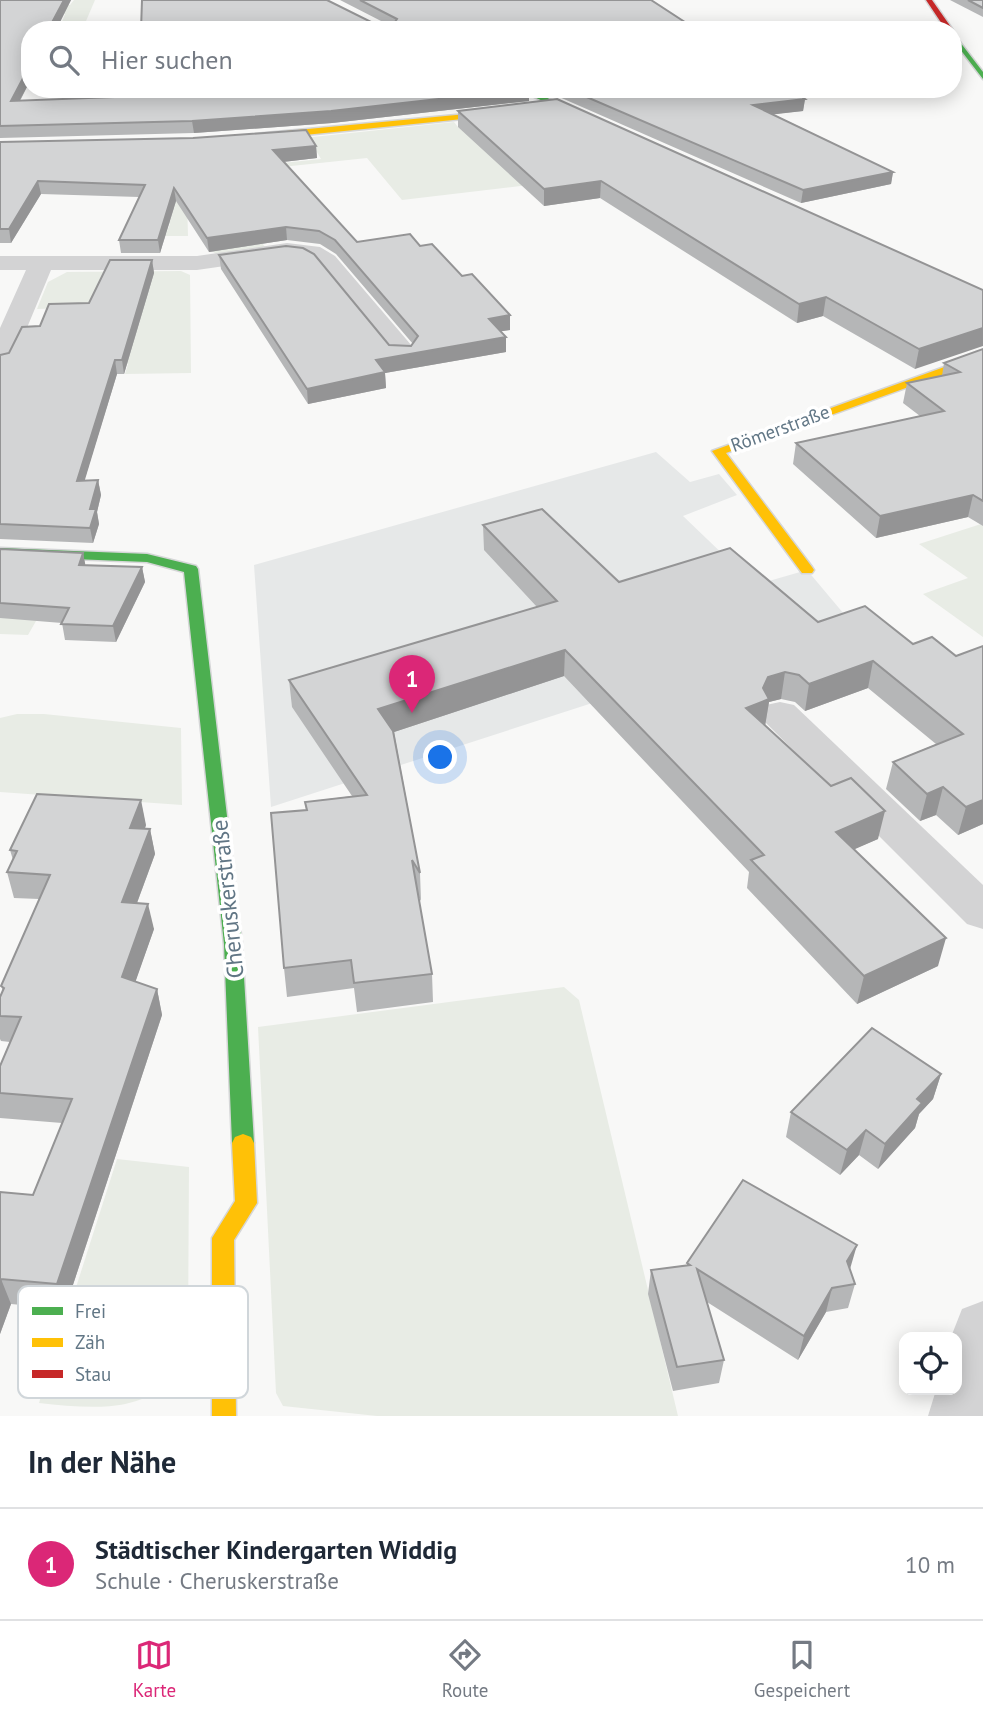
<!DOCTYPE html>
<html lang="de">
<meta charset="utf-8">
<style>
body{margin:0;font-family:"PT Sans",sans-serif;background:#f6f6f7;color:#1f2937}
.controls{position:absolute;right:21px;bottom:21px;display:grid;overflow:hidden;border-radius:14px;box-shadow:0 4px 18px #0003}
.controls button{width:63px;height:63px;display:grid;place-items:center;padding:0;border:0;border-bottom:2px solid #e0e1e3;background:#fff;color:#1f2937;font:35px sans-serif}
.you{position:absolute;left:441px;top:758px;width:24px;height:24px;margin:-18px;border:5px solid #fff;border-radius:50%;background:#1a73e8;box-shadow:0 0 0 10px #1a73e833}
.badge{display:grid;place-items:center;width:46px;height:46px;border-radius:50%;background:#db2777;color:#fff;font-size:23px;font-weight:700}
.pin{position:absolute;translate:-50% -58px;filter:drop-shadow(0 2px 4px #0008)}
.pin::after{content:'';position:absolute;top:37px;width:24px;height:21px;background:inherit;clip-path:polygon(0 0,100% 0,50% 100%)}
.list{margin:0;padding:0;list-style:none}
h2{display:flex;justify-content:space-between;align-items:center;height:91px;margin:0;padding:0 28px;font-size:30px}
h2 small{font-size:23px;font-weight:400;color:#747a83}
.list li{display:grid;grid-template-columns:46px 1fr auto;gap:21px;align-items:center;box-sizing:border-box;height:112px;padding:0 28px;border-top:2px solid #e0e1e3}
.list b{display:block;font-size:26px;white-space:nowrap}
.list p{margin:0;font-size:23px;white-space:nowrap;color:#747a83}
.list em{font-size:23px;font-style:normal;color:#747a83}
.icon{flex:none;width:38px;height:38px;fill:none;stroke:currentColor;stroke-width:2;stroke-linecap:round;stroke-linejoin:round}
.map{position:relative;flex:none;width:983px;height:1416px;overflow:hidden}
.search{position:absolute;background:#fff;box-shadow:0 4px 18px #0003;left:21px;right:21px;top:21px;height:77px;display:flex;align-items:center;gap:18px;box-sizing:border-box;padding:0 24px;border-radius:28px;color:#747a83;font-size:26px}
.sheet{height:203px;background:#fff}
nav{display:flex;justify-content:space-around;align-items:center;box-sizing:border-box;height:98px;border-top:2px solid #e0e1e3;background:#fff;font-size:19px;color:#747a83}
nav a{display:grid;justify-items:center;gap:4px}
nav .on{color:#db2777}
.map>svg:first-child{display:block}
.built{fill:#e6e8e8}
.green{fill:#e8ece5}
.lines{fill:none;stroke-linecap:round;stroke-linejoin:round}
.fast-casing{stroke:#d5d6d7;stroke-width:3}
.slow-casing{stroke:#d5d6d7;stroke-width:3}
.jam-casing{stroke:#d5d6d7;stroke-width:3}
.street{fill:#d3d3d4;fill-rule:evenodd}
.fast{fill:#4caf50;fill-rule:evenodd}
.slow{fill:#ffc107;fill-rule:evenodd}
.jam{fill:#c62828;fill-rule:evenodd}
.wall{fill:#b5b6b7}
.shaded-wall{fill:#949495}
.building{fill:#d3d4d5;stroke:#949495;stroke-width:2}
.labels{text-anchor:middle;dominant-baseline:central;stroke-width:7;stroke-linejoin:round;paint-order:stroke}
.far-street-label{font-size:19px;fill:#617685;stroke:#fff}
.street-label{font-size:23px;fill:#617685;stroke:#fff}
.key{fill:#fff;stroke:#d0d6da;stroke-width:2}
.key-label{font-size:19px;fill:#617685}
</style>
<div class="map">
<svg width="983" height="1416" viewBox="0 0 983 1416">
<rect width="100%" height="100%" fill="#f8f8f7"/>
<polygon class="built" points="656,452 690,482 719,474 737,495 683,516 755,585 807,570 849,620 271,807 254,565"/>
<g class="green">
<polygon points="74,0 95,0 86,21 62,22 65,14 0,15 0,7 8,5 70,5"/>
<polygon points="454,122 458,127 563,181 402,200 367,158 282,167 257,237 266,248 217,254 209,250 273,164 321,159 311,142 266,142"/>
<polygon points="151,198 187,199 188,236 165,236 170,224 134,224"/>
<polygon points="181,271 190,275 191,373 125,374 128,364 119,364 144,306 37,309 48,282 67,272"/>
<polygon points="981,524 983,526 983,637 923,594 968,578 919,544"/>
<polygon points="0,569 64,572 28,635 0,634"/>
<polygon points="17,714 44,714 181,728 182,805 0,792 0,718"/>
<polygon points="564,987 579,1000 678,1416 377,1416 283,1406 276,1393 258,1027"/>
<path d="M117 1159 189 1167 188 1337C172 1416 105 1410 39 1403Z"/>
</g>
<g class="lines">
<g class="fast-casing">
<g id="fast">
<polygon points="953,33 983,72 983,79 953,40"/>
<polygon points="517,89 528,89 597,121 590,123"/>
<polygon points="0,548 147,554 196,566 198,569 242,944 254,1143 251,1149 243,1152 235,1149 232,1143 224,944 184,572 147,562 0,556"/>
</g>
</g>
<g class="slow-casing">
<g id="slow">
<polygon points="509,110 512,114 255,140 251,137 255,134"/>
<polygon points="983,353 983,360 726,453 812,567 814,570 812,573 802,573 712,451"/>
<polygon points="243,1134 251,1137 254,1143 257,1203 234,1240 236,1416 212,1416 212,1238 235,1201 232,1143 235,1137"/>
</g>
</g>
<g class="jam-casing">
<polygon id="jam" points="926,0 932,0 953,30 946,30"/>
</g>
<g class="street">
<polygon points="287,243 320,247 335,256 412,346 416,352 412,358 392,358 317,266 305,259 287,257 197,270 51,270 14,359 10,365 0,367 0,328 26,270 0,270 0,256 197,256"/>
<polygon points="780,702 794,705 983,885 983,929 967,924 766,723 761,714 766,705"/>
<polygon points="983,1301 983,1416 928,1416 936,1390 957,1390 957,1337 951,1337 962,1309"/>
</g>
<use href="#fast" class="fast"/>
<use href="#slow" class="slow"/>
<use href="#jam" class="jam"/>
</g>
<g class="wall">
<polygon points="0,0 71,0 56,30 30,30 30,81 20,101 140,96 140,89 534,89 529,92 529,101 332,123 194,133 0,138"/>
<polygon points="340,0 651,0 697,30 371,22 383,22"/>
<polygon points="950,0 983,0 983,17"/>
<polygon points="541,89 790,89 805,99 803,111 773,114 893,172 891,184 801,203"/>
<polygon points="458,111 983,290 915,369 823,316 797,323 600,198 544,206 458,127"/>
<polygon points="0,142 316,146 317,158 283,162 357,242 420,246 462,276 510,315 510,330 501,331 506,352 385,373 386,388 308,404 221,269 219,255 389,345 411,346 413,344 336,254 320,244 287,240 209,252 176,201 160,253 121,253 119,240 139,197 41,194 11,243 0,243"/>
<polygon points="152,260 154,273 124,374 117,374 84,481 98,480 101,495 97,512 99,524 93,543 0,539 0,355 9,353 40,326 89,303"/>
<polygon points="983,349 983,526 968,517 876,538 793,464 796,443 920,416 903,403 907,383 942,376 944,363"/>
<polygon points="483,525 619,582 818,622 913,644 956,656 983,824 958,835 936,815 920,821 886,789 893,762 936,744 868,688 805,711 795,702 781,699 769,702 765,726 878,839 854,849 938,966 857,1004 747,888 749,872 564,676 394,732 420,873 421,901 418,896 432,974 433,1002 357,1012 354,988 287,997 284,968 306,810 305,802 352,796 292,707 289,680 537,607 484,550"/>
<polygon points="0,549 83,553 85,565 142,567 145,582 116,642 65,640 62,623 0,618"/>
<polygon points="146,825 145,829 150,829 155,854 137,903 154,929 135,982 157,989 162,1015 65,1309 11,1304 0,1334 0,1192 33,1195 62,1123 0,1118 0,1066 10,1042 1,1041 0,1039 0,997 3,991 1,986 39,899 14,898 7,872 13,860 10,850"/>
<polygon points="941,1074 933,1099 919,1114 915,1128 878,1169 859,1155 840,1175 786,1137 791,1112"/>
<polygon points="687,1263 850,1269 855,1284 848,1308 826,1312 798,1360 707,1302 724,1360 719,1383 673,1391 648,1294 651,1270 687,1265"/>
</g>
<g class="shaded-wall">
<polygon points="64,0 71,0 56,30 48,30"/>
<polygon points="30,65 30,81 13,113 11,101"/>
<polygon points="524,89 534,89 529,92 529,101 332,123 194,133 192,121"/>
<polygon points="805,99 803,111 751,117 753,105"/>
<polygon points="316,146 317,158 274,163 273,150"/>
<polygon points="893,172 891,184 801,203 803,190"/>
<polygon points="38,181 41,194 11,243 9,229"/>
<polygon points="601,181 600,198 544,206 544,189"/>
<polygon points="174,188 176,201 160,253 158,240"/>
<polygon points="286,227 287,240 209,252 207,238"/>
<polygon points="152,260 154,273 124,374 122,360"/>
<polygon points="826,297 823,316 797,323 799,304"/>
<polygon points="510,315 510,330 489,333 489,319"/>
<polygon points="983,328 983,346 915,369 919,349"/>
<polygon points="506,337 506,352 385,373 386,388 308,404 307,389 376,360"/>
<polygon points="115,360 117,374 80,496 77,481"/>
<polygon points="98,480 101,495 97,512 99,524 93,543 90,528 90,509"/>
<polygon points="973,495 968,517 876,538 880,516"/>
<polygon points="83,553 86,568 79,565"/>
<polygon points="142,567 145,582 116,642 113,626"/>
<polygon points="565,650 564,676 379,737 378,709"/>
<polygon points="873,661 868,688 805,711 809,684"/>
<polygon points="785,672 781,699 769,702 765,726 746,708 768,677"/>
<polygon points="943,787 936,815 920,821 927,794"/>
<polygon points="141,800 146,825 135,853 130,828"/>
<polygon points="983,800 983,824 958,835 966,807"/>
<polygon points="885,811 878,839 830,860 836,832"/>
<polygon points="150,829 155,854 128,927 122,902"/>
<polygon points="148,904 154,929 128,1003 122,977"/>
<polygon points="946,938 938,966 857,1004 864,976"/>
<polygon points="157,989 162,1015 65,1309 57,1284"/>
<polygon points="941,1074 933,1099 919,1114 915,1128 878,1169 885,1144 917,1099"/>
<polygon points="866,1130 859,1155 840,1175 847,1150"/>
<polygon points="857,1245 850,1269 847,1261"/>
<polygon points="1,1279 11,1304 0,1334 0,1282"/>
<polygon points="832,1288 826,1312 798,1360 804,1336"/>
</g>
<g class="building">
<polygon points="0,0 64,0 48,30 30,30 30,65 11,101 140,96 140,89 529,89 331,111 192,121 0,126"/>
<polygon points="142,0 327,0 371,22 395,22 397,19 360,0 651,0 697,30 141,30"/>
<polygon points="968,0 983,0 983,8"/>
<polygon points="568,89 790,89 805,99 753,105 893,172 803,190"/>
<polygon points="557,99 983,290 983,328 919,349 826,297 799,304 601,181 544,189 458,111"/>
<polygon points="306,130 316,146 273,150 357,242 410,234 420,246 432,244 462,276 472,274 510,315 489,319 506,337 376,360 385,372 307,389 219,255 286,246 303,248 314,254 389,345 411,346 418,336 335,240 319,231 286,227 207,238 174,188 158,240 119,240 145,185 38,181 9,229 0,229 0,142 193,138"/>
<polygon points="110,260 152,260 122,360 115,360 77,481 98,480 90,509 96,509 90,528 0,524 0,355 9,353 22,327 40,326 49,304 89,303"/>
<polygon points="983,349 983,501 973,495 880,516 796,443 944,411 907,383 960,372 944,363"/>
<polygon points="542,509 619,582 730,548 818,622 865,606 913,644 932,637 956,656 983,646 983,800 966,807 943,787 927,794 893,762 963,734 873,661 809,684 799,675 785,672 768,677 763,688 769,699 746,708 831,786 851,778 885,811 836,832 946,938 864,976 751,860 764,855 565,650 378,709 393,731 420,873 412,860 432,974 354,983 351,960 284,968 271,813 307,810 305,802 367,795 289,680 557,601 483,525"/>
<polygon points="0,549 83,553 79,565 142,567 113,626 61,624 69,608 0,603"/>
<polygon points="37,794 141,800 130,828 150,829 122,902 148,904 122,977 157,989 57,1284 1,1279 0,1282 0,1192 33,1195 72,1099 0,1093 0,1066 21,1017 0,1016 0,997 4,988 1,986 50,875 7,872 17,851 10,850"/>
<polygon points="872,1028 941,1074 917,1099 922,1103 885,1144 866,1130 847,1150 791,1112"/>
<polygon points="743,1180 857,1245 847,1261 855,1284 832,1288 804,1336 697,1269 724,1360 677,1367 651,1270 690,1265 687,1263"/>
</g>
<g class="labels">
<g class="far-street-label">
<text transform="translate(780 428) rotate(-20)">Römerstraße</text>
</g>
<g class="street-label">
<text transform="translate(227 899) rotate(-96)">Cheruskerstraße</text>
</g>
</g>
<rect x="18" y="1286" width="230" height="112" rx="10" class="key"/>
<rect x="32" y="1307" width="31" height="8" fill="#4caf50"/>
<rect x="32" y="1338" width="31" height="9" fill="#ffc107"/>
<rect x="32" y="1370" width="31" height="8" fill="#c62828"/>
<g class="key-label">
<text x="75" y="1318">Frei</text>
<text x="75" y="1349">Zäh</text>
<text x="75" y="1381">Stau</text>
</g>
</svg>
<div class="controls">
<button><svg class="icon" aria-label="locate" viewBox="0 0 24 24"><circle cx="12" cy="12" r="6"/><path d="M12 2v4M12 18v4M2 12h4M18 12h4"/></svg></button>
</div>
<div class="you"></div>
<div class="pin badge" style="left:412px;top:713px">1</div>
<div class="search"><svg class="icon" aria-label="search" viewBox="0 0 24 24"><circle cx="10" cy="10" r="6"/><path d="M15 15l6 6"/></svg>Hier suchen</div>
</div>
<section class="sheet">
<h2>In der Nähe<small></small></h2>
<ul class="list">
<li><span class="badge">1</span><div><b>Städtischer Kindergarten Widdig</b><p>Schule · Cheruskerstraße</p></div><em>10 m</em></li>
</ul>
</section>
<nav>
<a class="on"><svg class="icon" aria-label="map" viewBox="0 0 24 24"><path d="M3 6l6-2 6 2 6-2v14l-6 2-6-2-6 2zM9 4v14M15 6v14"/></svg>Karte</a>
<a><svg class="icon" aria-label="directions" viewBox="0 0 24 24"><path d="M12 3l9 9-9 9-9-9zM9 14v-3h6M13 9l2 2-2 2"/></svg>Route</a>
<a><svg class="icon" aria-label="saved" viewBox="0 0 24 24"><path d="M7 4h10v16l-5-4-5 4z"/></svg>Gespeichert</a>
</nav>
